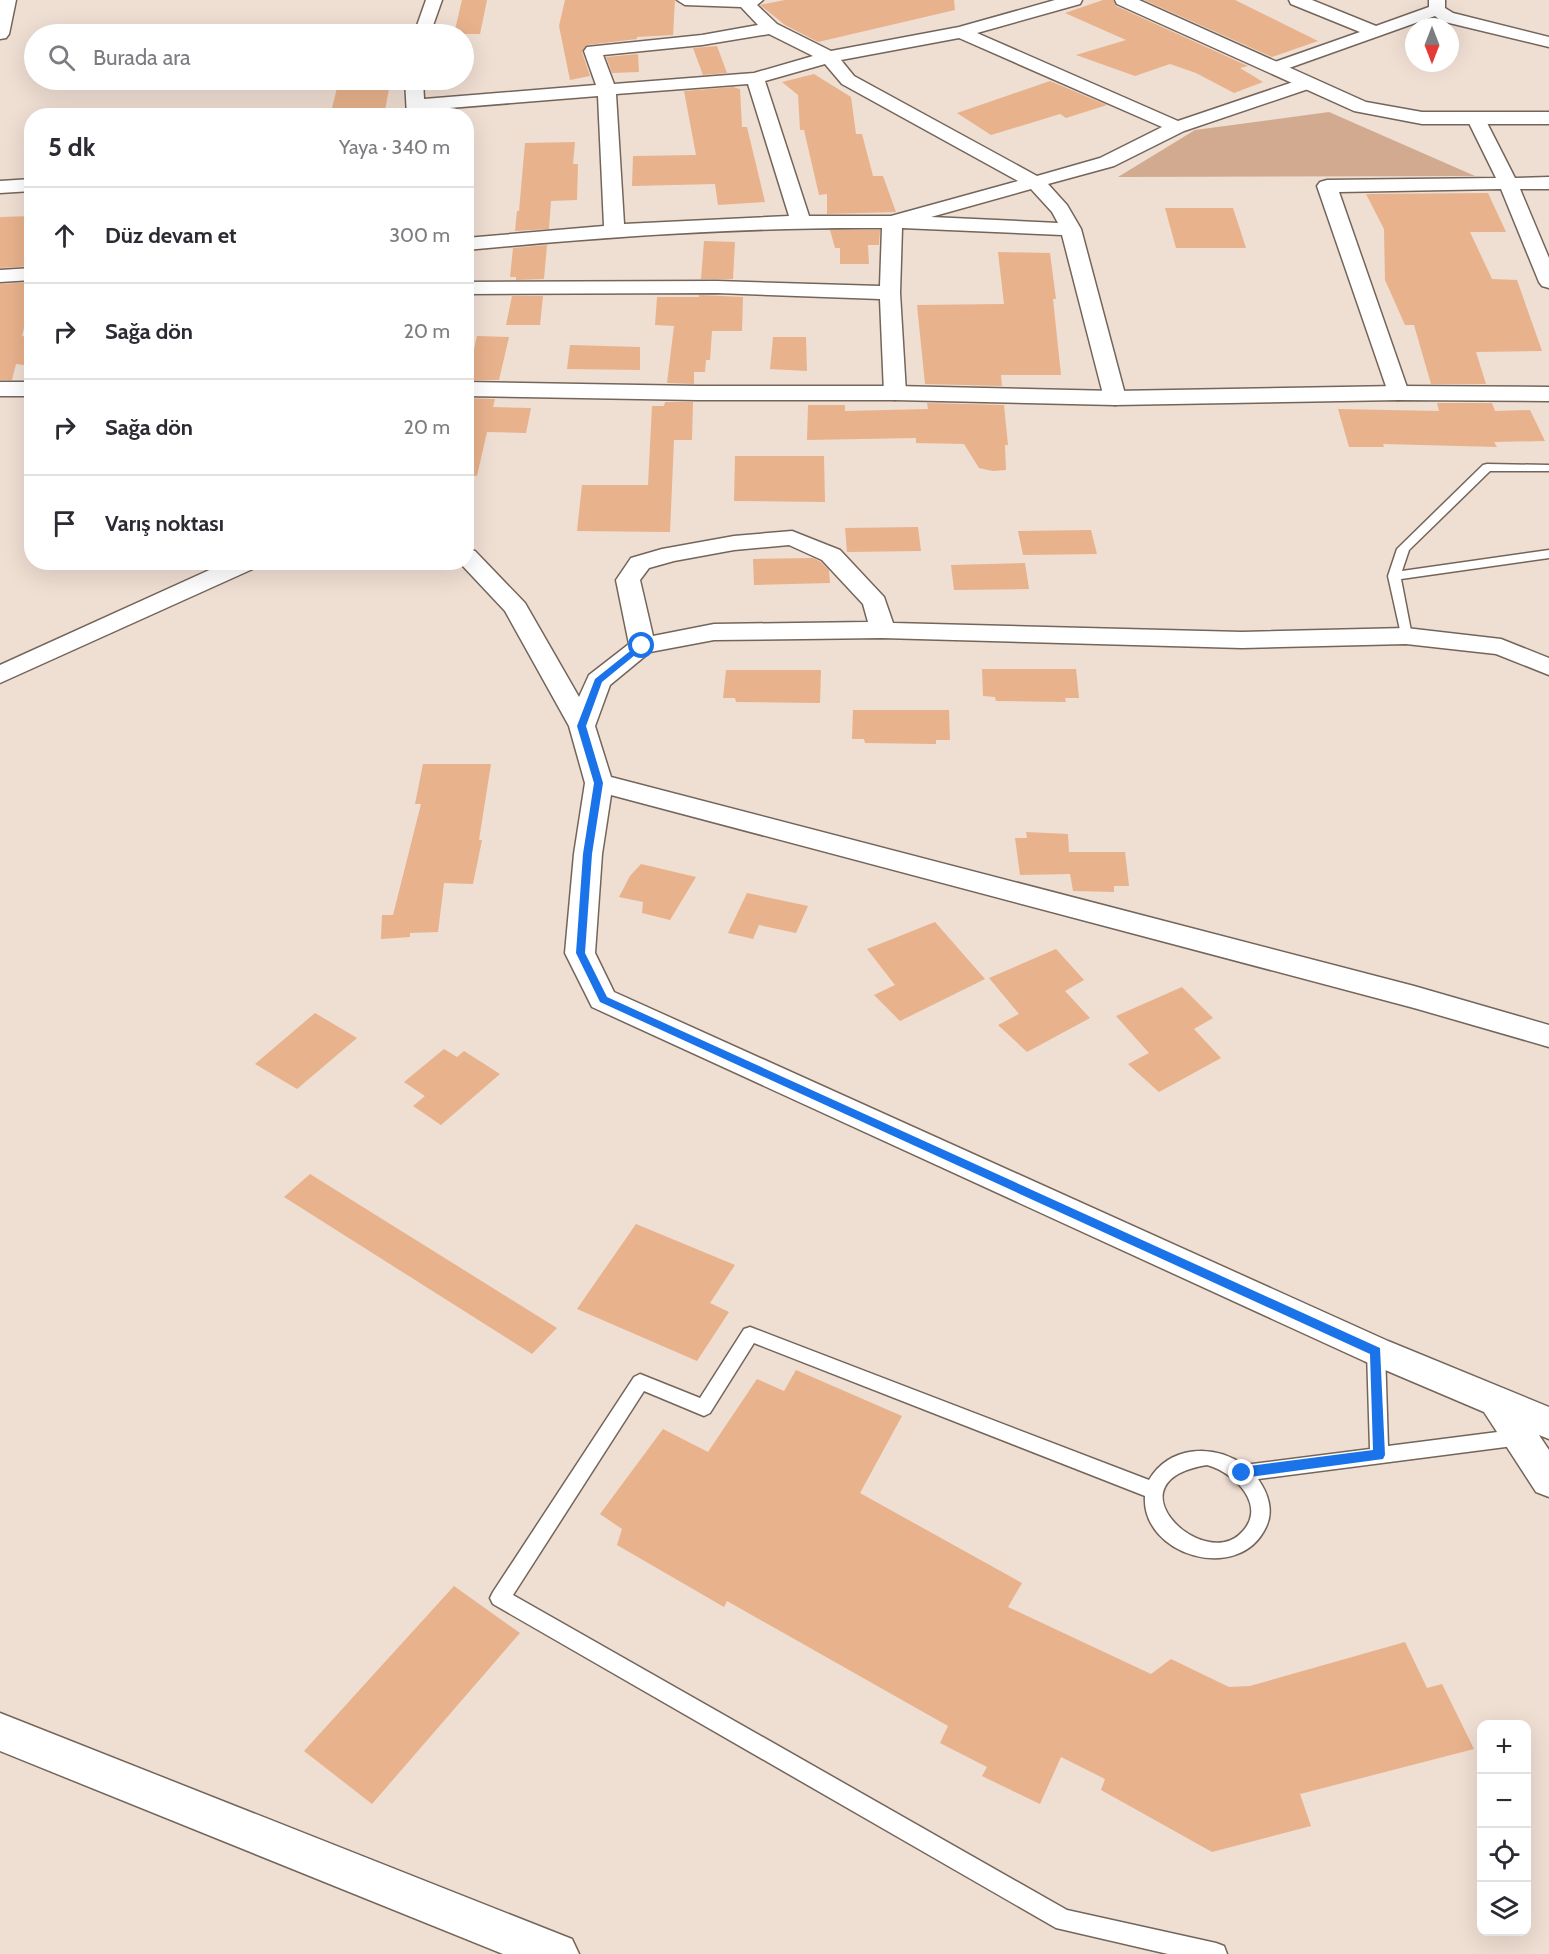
<!DOCTYPE html>
<html lang="tr">
<meta charset="utf-8">
<style>
body{margin:0;font-family:Cabin,sans-serif;background:#f7f7f7;color:#2b2b33}
.controls{position:absolute;right:18px;bottom:18px;display:grid;overflow:hidden;border-radius:12px;box-shadow:0 6px 24px #0002}
.controls button{width:54px;height:54px;display:grid;place-items:center;padding:0;border:0;border-bottom:2px solid #e1e1e2;background:#fff;color:#2b2b33;font:30px sans-serif}
.compass{position:absolute;left:1405px;top:18px;width:54px;height:54px;border-radius:50%;background:#fff;box-shadow:0 6px 24px #0002;rotate:180deg}
.stop{position:absolute;width:18px;height:18px;margin:-14px;border:4px solid #1a73e8;border-radius:50%;background:#fff}
.stop.end{background:#1a73e8;border-color:#fff;box-shadow:0 2px 6px #0008}
.list{margin:0;padding:0;list-style:none}
h2{display:flex;justify-content:space-between;align-items:center;height:78px;margin:0;padding:0 24px;font-size:26px}
h2 small{font-size:20px;font-weight:400;color:#7c7c81}
.list li{display:grid;grid-template-columns:39px 1fr auto;gap:18px;align-items:center;box-sizing:border-box;height:96px;padding:0 24px;border-top:2px solid #e1e1e2}
.list b{display:block;font-size:22px;white-space:nowrap}
.list em{font-size:20px;font-style:normal;color:#7c7c81}
.icon{flex:none;width:33px;height:33px;fill:none;stroke:currentColor;stroke-width:2;stroke-linecap:round;stroke-linejoin:round}
.map{position:relative;flex:none;width:1549px;height:1954px;overflow:hidden}
.search{position:absolute;background:#fff;box-shadow:0 6px 24px #0002;left:24px;top:24px;width:450px;height:66px;display:flex;align-items:center;gap:15px;box-sizing:border-box;padding:0 21px;border-radius:33px;color:#7c7c81;font-size:22px}
.panel{position:absolute;background:#fff;box-shadow:0 6px 24px #0002;left:24px;top:108px;width:450px;height:462px;border-radius:24px}
.map>svg:first-child{display:block}
.green{fill:#d1aa90}
.building{fill:#e8b28c}
.lines{fill:none;stroke-linecap:round;stroke-linejoin:round}
.lane-casing{stroke:#74655a;stroke-width:3}
.street-casing{stroke:#74655a;stroke-width:3}
.secondary-casing{stroke:#74655a;stroke-width:3}
.lane{fill:#fff;fill-rule:evenodd}
.street{fill:#fff;fill-rule:evenodd}
.secondary{fill:#fff;fill-rule:evenodd}
.route{fill:#1a73e8}
</style>
<div class="map">
<svg width="1549" height="1954" viewBox="0 0 1549 1954">
<rect width="100%" height="100%" fill="#efded2"/>
<polygon class="green" points="1329,112 1475,176 1118,177 1195,130"/>
<g class="building">
<polygon points="462,0 487,0 480,34 454,34"/>
<polygon points="565,0 675,0 673,35 637,37 637,39 587,45 582,52 590,76 570,80 559,26"/>
<polygon points="785,0 954,0 955,10 818,42 785,25 760,5"/>
<polygon points="1103,0 1113,0 1116,6 1248,66 1240,68 1263,82 1234,93 1196,73 1170,64 1135,76 1076,55 1126,40 1065,13"/>
<polygon points="1144,0 1235,0 1318,41 1272,57"/>
<polygon points="717,46 727,73 703,75 693,48"/>
<polygon points="638,54 639,72 612,73 606,57"/>
<polygon points="814,74 851,97 856,134 862,134 873,176 883,176 896,212 827,214 827,194 819,195 804,130 800,130 798,95 782,82"/>
<polygon points="1050,81 1107,105 1066,118 1060,114 991,135 957,113"/>
<polygon points="390,83 384,116 330,116 338,84"/>
<polygon points="733,87 740,89 742,127 747,127 765,202 718,205 715,184 632,186 633,156 696,155 684,91"/>
<polygon points="575,142 573,164 578,164 577,200 551,201 549,229 515,231 517,211 519,211 525,143"/>
<polygon points="1488,193 1506,232 1470,232 1492,279 1517,280 1542,351 1476,352 1486,384 1431,384 1414,325 1405,325 1385,280 1384,229 1366,194"/>
<polygon points="1165,208 1233,208 1246,248 1176,248"/>
<polygon points="32,216 32,266 0,268 0,217"/>
<polygon points="830,230 880,230 879,245 868,245 869,264 840,264 840,248 835,248"/>
<polygon points="704,241 735,242 733,279 701,279"/>
<polygon points="547,245 544,279 516,280 516,277 510,277 513,248"/>
<polygon points="998,252 1050,253 1056,299 1053,299 1061,375 1001,375 1002,386 925,384 917,305 1004,304"/>
<polygon points="32,282 32,294 22,336 32,338 32,366 16,364 12,380 0,380 0,284"/>
<polygon points="699,295 743,297 742,331 712,331 710,360 706,360 705,372 694,372 694,384 667,383 674,326 655,325 657,297 699,297"/>
<polygon points="512,296 543,296 540,325 506,325"/>
<polygon points="477,336 509,337 499,380 467,380"/>
<polygon points="773,337 806,337 807,371 770,369"/>
<polygon points="570,345 640,347 640,370 567,369"/>
<polygon points="466,398 495,399 493,407 531,408 526,433 487,432 477,476 466,475"/>
<polygon points="665,402 693,402 692,440 674,440 670,532 577,531 582,485 648,485 652,406 664,406"/>
<polygon points="927,403 1004,405 1008,445 1005,445 1006,470 993,471 979,468 964,444 916,443 916,438 807,440 808,405 845,405 845,411 928,409"/>
<polygon points="1437,403 1492,403 1495,411 1530,410 1545,441 1494,442 1497,447 1383,444 1384,447 1349,447 1338,409 1439,411"/>
<polygon points="735,456 824,456 825,502 734,501"/>
<polygon points="918,527 921,551 847,552 845,528"/>
<polygon points="1091,530 1097,554 1023,555 1018,531"/>
<polygon points="813,558 821,562 829,570 830,583 754,585 753,559"/>
<polygon points="1025,563 1029,589 954,590 951,565"/>
<polygon points="982,669 1076,669 1079,698 1065,698 1066,702 996,701 995,697 983,696"/>
<polygon points="726,670 821,670 820,703 736,702 735,698 723,698"/>
<polygon points="853,710 949,710 950,740 936,740 936,744 865,743 864,739 852,739"/>
<polygon points="423,764 491,764 479,840 482,840 473,884 444,883 438,932 410,933 410,937 381,939 382,915 393,915 421,804 415,804"/>
<polygon points="1026,832 1068,834 1069,852 1125,852 1129,886 1114,886 1114,892 1073,891 1070,874 1020,875 1015,838 1027,838"/>
<polygon points="641,864 696,877 670,920 642,913 643,902 619,897 630,876"/>
<polygon points="747,893 808,906 796,933 759,925 753,939 728,933"/>
<polygon points="935,922 985,979 900,1021 874,995 895,985 867,949"/>
<polygon points="1056,949 1084,980 1065,991 1090,1018 1027,1052 998,1025 1019,1014 989,978"/>
<polygon points="1182,987 1213,1018 1194,1029 1221,1058 1159,1092 1128,1064 1149,1053 1116,1016"/>
<polygon points="315,1013 357,1038 297,1089 255,1064"/>
<polygon points="444,1049 457,1057 464,1051 500,1074 441,1125 413,1106 425,1096 404,1082"/>
<polygon points="310,1174 557,1328 532,1354 284,1197"/>
<polygon points="636,1224 735,1265 710,1303 729,1312 697,1361 577,1309"/>
<polygon points="796,1370 902,1416 860,1493 1022,1583 1008,1607 1151,1674 1171,1659 1229,1687 1250,1686 1405,1642 1427,1688 1442,1684 1474,1749 1300,1794 1311,1826 1212,1852 1101,1790 1105,1779 1061,1757 1040,1804 982,1776 987,1767 940,1743 948,1726 727,1601 724,1607 617,1545 622,1529 600,1514 663,1429 708,1452 757,1379 784,1391"/>
<polygon points="454,1586 520,1633 372,1804 304,1751"/>
</g>
<g class="lines">
<g class="lane-casing">
<g id="lane">
<polygon points="1487,464 1549,465 1549,471 1490,471 1409,550 1402,571 1549,550 1549,558 1401,579 1412,636 1410,639 1402,639 1388,576 1397,549 1483,465"/>
<path d="M750 1327 1149 1480C1169 1446 1213 1443 1244 1465L1370 1449 1367 1351 1370 1346 1376 1344 1382 1346 1385 1351 1388 1446 1521 1429 1527 1431 1530 1437 1527 1443 1521 1445 1258 1479C1268 1493 1274 1511 1266 1527 1239 1585 1141 1555 1145 1496L754 1343 710 1413 704 1416 644 1391 513 1595 1067 1910 1216 1943 1224 1946 1227 1954H1168L1056 1928 493 1604 490 1598 493 1592 634 1377 640 1374 700 1398 744 1329ZM1207 1465C1236 1473 1270 1508 1239 1535 1200 1569 1108 1481 1207 1465Z"/>
</g>
</g>
<g class="street-casing">
<g id="street">
<polygon points="0,0 16,0 9,34 6,38 0,39"/>
<polygon points="426,0 442,0 430,34 414,34"/>
<path d="M677 0H763L757 5 777 24 831 51 959 27 1055 0H1082L1080 4 977 33 1178 121 1302 79H1314L1317 83 1314 87 1184 131 1114 166 1048 184 1067 205 1081 229 1126 398 1123 403 1115 405 1107 403 1104 398 1062 235 902 228 900 293 906 393 903 398 895 400 887 398 884 393 880 299 717 293 466 294V282L717 281 880 286 882 228C743 227 605 237 466 250V238L604 226 598 96 425 110V116H407L405 80H423L424 99 596 85 584 51 587 47 702 35 758 25 741 7 685 5ZM769 34 813 56 754 73 614 84 603 55 702 45ZM959 38 1162 127 1100 158 1037 176 854 76 841 60ZM825 64 842 84 1018 181 891 216H809L765 81ZM748 84 789 216 624 224 616 94ZM1031 189 1052 212 1058 223 931 217Z"/>
<polygon points="1289,0 1312,0 1376,26 1429,7 1429,0 1445,0 1445,8 1453,13 1549,37 1549,47 1441,21 1435,16 1275,73 1269,72 1266,68 1269,64 1360,32 1291,4"/>
<polygon points="1476,113 1482,115 1485,119 1515,178 1549,177 1549,189 1520,189 1549,258 1549,288 1542,286 1539,282 1501,189 1339,192 1409,393 1406,398 1398,400 1390,398 1317,186 1320,182 1327,180 1496,178 1467,119 1470,115"/>
<polygon points="32,179 32,191 0,193 0,181"/>
<polygon points="32,268 32,280 0,282 0,270"/>
<path d="M792 531 840 550 884 597 893 623 1242 632 1406 628 1501 639 1549 658V675L1496 654 1406 644 1242 648 882 638 714 640 650 652 610 685 595 726 611 777 1414 986 1549 1025V1047L1414 1008 611 795 602 854 595 953 614 992 1388 1341 1549 1407V1439L1539 1435 1549 1450V1497L1536 1492 1484 1412 1364 1361 592 1007 565 953 574 854 585 783 569 726 505 611 459 562H466V549L475 551 525 603 579 697 589 675 629 644 616 580 631 558 662 549 734 536ZM789 545 822 560 863 604 868 622 714 624 653 636 640 580 649 568 674 561 734 550Z"/>
<polygon points="227,562 260,562 257,567 0,683 0,665"/>
<polygon points="0,1713 572,1939 579,1954 503,1954 0,1751"/>
</g>
</g>
<g class="secondary-casing">
<g id="secondary">
<polygon points="1115,0 1139,0 1366,102 1422,112 1549,112 1549,124 1422,124 1354,111 1117,4"/>
<rect x="0" y="382" width="32" height="14"/>
<polygon points="466,382 698,386 895,386 1115,391 1398,386 1549,387 1549,401 1398,400 1115,405 895,400 698,400 466,396"/>
</g>
</g>
<use href="#lane" class="lane"/>
<use href="#street" class="street"/>
<use href="#secondary" class="secondary"/>
</g>
<polygon class="route" points="639,644 646,646 602,682 586,726 603,783 592,854 585,953 607,997 1380,1348 1385,1455 1383,1459 1242,1478 1238,1476 1236,1473 1242,1467 1373,1450 1370,1354 600,1002 576,953 583,854 594,783 577,726 595,679"/>
</svg>
<div class="controls">
<button>+</button>
<button>−</button>
<button><svg class="icon" aria-label="locate" viewBox="0 0 24 24"><circle cx="12" cy="12" r="6"/><path d="M12 2v4M12 18v4M2 12h4M18 12h4"/></svg></button>
<button><svg class="icon" aria-label="layers" viewBox="0 0 24 24"><path d="M12 4l9 5-9 5-9-5zM3 14l9 5 9-5"/></svg></button>
</div>
<svg class="compass" viewBox="-18 -18 36 36"><path d="M0-13l5 13h-10z" fill="#e53935"/><path d="M0 13l5-13h-10z" fill="#7c7c81"/></svg>
<div class="stop" style="left:642px;top:646px"></div>
<div class="stop end" style="left:1242px;top:1473px"></div>
<div class="search"><svg class="icon" aria-label="search" viewBox="0 0 24 24"><circle cx="10" cy="10" r="6"/><path d="M15 15l6 6"/></svg>Burada ara</div>
<section class="panel">
<h2>5 dk<small>Yaya · 340 m</small></h2>
<ul class="list">
<li><svg class="icon" aria-label="ahead" viewBox="0 0 24 24"><path d="M12 20V5M6 11l6-6 6 6"/></svg><div><b>Düz devam et</b></div><em>300 m</em></li>
<li><svg class="icon" aria-label="right" viewBox="0 0 24 24"><path d="M7 20v-9h11M14 6l5 5-5 5"/></svg><div><b>Sağa dön</b></div><em>20 m</em></li>
<li><svg class="icon" aria-label="right" viewBox="0 0 24 24"><path d="M7 20v-9h11M14 6l5 5-5 5"/></svg><div><b>Sağa dön</b></div><em>20 m</em></li>
<li><svg class="icon" aria-label="arrive" viewBox="0 0 24 24"><path d="M6 21V4h12l-3 4 3 4H6"/></svg><div><b>Varış noktası</b></div></li>
</ul>
</section>
</div>
